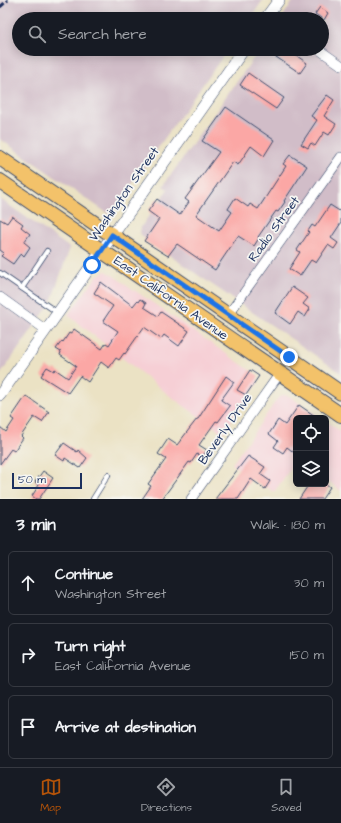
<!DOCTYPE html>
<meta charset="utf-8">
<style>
body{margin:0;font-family:"Architects Daughter",sans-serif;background:#20242c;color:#f1f3f6}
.controls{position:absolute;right:12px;bottom:12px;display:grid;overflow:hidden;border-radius:6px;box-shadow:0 2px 10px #0003}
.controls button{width:36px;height:36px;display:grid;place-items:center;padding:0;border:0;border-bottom:1px solid #363941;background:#171b24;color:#f1f3f6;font:20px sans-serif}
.scale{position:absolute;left:12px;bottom:10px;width:70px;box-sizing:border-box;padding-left:4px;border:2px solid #1b2f5e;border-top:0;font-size:11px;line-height:14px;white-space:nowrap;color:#1b2f5e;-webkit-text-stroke:3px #f6f6f2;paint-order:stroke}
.stop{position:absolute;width:12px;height:12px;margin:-9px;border:3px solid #1a73e8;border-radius:50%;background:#fff}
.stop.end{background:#1a73e8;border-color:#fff;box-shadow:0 1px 4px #0008}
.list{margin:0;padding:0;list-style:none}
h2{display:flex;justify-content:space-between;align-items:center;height:52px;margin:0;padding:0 16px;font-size:17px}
h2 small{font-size:13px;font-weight:400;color:#9ea1a6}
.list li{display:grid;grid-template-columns:26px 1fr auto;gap:12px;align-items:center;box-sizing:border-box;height:64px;margin:0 8px 8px;padding:0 8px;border:1px solid #363941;border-radius:6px}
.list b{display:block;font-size:15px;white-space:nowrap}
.list p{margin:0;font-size:13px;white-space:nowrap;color:#9ea1a6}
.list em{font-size:13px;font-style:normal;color:#9ea1a6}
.icon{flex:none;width:22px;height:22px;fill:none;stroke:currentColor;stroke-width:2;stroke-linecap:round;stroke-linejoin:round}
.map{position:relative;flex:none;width:341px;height:499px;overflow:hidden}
.search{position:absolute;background:#171b24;box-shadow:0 2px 10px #0003;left:12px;right:12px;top:12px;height:44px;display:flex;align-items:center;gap:10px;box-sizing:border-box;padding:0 14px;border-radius:22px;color:#9ea1a6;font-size:15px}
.sheet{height:268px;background:#171b24}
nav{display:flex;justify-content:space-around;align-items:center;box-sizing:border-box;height:56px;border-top:1px solid #363941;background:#171b24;font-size:11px;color:#9ea1a6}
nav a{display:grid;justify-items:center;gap:2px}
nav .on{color:#b45309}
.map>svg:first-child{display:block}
.built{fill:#f6cfd5}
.industrial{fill:#d1bdc8}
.building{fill:#fba7a5}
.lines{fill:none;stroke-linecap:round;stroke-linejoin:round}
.service-casing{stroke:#3a4a6d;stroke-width:6}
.minor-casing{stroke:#3a4a6d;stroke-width:10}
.tertiary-casing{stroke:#3a4a6d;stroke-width:12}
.primary-casing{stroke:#3a4a6d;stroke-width:16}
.service{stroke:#fff;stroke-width:4.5}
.minor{stroke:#fff;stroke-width:9}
.tertiary{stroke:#fff;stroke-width:11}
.primary{stroke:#f3c26a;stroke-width:14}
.rail{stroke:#1b2f5e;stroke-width:3;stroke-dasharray:6 3;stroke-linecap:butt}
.route{stroke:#1a73e8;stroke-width:5}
.labels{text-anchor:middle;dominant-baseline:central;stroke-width:3.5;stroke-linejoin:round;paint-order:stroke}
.street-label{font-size:13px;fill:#1b2f5e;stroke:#f6f6f2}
</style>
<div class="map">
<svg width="341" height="499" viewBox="0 0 341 499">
<rect width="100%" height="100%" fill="#f6f6f2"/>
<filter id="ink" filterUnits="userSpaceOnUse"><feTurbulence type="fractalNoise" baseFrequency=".025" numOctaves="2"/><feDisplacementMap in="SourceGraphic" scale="8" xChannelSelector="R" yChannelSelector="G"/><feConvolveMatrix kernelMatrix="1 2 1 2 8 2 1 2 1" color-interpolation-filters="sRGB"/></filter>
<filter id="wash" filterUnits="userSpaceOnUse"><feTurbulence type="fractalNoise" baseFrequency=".012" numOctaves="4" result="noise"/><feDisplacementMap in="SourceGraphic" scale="16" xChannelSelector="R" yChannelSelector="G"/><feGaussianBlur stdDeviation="0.9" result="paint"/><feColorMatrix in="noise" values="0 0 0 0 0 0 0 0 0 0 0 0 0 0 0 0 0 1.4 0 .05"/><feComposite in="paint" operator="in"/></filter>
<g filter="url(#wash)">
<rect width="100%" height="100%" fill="#ebe2c4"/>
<g class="built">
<polygon points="105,271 108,272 257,375 258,377 258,383 223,433 174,399 68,315 97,276"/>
<polygon points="283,395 289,396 321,418 296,418 296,461 274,492 232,464 278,398"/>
<polygon points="326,421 341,432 341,491 326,479"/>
</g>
<g class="industrial">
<polygon points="0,0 263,0 250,19 19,19 19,49 228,49 110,215 0,139"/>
<polygon points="294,0 341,0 341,373 144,238 140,233 141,227 168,189 163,186 260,49 322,49 322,19 281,19"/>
<polygon points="0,199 70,248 50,304 0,375"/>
</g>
<g id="blocks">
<g class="building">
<polygon points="320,7 328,13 324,20 315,14"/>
<polygon points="264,49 287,49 307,63 300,73"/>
<polygon points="248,73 284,98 276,109 240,85"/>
<polygon points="327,95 334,100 324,116 336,124 329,135 324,132 315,146 311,143 308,148 301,144 317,120 311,116"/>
<polygon points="226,107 274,140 264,156 251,146 238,165 233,162 196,215 219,231 232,212 228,209 235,198 248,207 250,204 258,209 286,166 283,164 290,155 307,166 284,201 285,202 278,212 276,211 258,237 259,238 254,246 238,236 215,270 177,244 168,256 144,241 159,219 148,211 157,199 180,215 189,202 185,199 219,152 202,141"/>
<polygon points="330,205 341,212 341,223 331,238 338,243 334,249 328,245 316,263 311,260 300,276 289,269 300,252 297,250 309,232 308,231 312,225 315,227"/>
<polygon points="12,216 23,224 21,227 30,234 24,242 30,247 24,256 21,253 13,264 1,256 4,253 0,250 0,219 7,223"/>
<polygon points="101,282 133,306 137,301 138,302 140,299 146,303 144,307 158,316 161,312 189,331 179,346 164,335 161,339 144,327 125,354 124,353 119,360 116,358 109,368 101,362 88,382 80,376 68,393 41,376 47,367 54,371 55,369 68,378 76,366 60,355 61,352 56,349 62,341 63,342 69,333 71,334 74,329 102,349 106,343 109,345 118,331 103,321 113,306 94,293"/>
<polygon points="292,287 308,298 303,304 310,309 305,317 298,312 290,324 275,313"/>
<polygon points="250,370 259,376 246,395 237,390"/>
<polygon points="226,376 234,382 221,400 230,406 218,422 216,421 199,445 207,450 202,457 197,454 191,463 189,462 162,499 142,499 151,486 148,484 166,459 158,454 168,439 177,445 197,419 198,419"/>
<polygon points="26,396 49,412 42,422 34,417 21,436 23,438 14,451 11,449 0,464 0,427 6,432 14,420 11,418"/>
<polygon points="299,405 318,418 296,418 296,454 287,447 283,453 274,447 278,441 269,434 278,420 285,425"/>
<polygon points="64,443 77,452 78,450 87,458 80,468 65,458 64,461 55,455"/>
<polygon points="248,456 265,467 260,474 270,481 265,489 251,479 238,499 215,499"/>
<polygon points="43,471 53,478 39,499 36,499 32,496 39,485 35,482"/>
<polygon points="309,484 326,484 330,487 322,499 299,499"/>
</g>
</g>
</g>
<g filter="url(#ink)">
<use href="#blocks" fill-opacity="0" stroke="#3a4a6d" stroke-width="1"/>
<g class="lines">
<g class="service-casing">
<g id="service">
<polyline points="0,273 58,313"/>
<polyline points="22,288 47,251"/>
<polyline points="93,499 108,475"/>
</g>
</g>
<g class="minor-casing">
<g id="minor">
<polyline points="318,49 341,65"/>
<polyline points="0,297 46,330"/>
<polyline points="228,315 341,157"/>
<polyline points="191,499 280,373"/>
</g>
</g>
<g class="tertiary-casing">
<g id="tertiary">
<polyline points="265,19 279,0"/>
<polyline points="0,395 244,49"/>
</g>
</g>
<g class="primary-casing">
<g id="primary">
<polyline points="0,158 341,393"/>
<polyline points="0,181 341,415"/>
</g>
</g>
<use href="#service" class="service"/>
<use href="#minor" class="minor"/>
<use href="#tertiary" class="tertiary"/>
<use href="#primary" class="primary"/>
<polyline class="rail" points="0,7 8,0"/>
</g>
</g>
<g class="lines" filter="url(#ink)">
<polyline class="route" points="92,265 112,235 289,357"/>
</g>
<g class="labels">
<g class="street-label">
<text transform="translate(124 194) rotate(-55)">Washington Street</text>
<text transform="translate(274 229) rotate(-54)">Radio Street</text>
<text transform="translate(171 298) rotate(35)">East California Avenue</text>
<text transform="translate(225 429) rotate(-55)">Beverly Drive</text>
</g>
</g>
</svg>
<div class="controls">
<button><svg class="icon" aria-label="locate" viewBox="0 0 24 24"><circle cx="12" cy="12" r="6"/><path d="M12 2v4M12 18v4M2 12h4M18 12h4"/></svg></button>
<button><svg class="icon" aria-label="layers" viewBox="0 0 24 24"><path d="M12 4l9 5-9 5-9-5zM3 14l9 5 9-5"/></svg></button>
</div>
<div class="scale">50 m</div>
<div class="stop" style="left:92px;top:265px"></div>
<div class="stop end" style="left:289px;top:357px"></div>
<div class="search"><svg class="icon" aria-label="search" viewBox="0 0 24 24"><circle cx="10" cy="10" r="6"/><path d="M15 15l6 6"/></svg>Search here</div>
</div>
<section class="sheet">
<h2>3 min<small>Walk · 180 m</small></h2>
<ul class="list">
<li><svg class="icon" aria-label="ahead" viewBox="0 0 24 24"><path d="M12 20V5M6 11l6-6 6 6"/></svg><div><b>Continue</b><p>Washington Street</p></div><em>30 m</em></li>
<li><svg class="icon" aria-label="right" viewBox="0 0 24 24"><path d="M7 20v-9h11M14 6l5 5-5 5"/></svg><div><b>Turn right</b><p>East California Avenue</p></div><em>150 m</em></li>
<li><svg class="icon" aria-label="arrive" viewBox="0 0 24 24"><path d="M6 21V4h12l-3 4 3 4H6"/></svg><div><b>Arrive at destination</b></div></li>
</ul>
</section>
<nav>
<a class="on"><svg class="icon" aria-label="map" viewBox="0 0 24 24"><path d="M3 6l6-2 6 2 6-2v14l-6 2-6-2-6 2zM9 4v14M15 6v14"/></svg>Map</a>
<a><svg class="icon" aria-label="directions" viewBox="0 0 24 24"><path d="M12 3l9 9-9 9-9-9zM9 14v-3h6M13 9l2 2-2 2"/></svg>Directions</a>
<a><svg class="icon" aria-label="saved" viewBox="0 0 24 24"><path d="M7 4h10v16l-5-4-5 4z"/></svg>Saved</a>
</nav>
